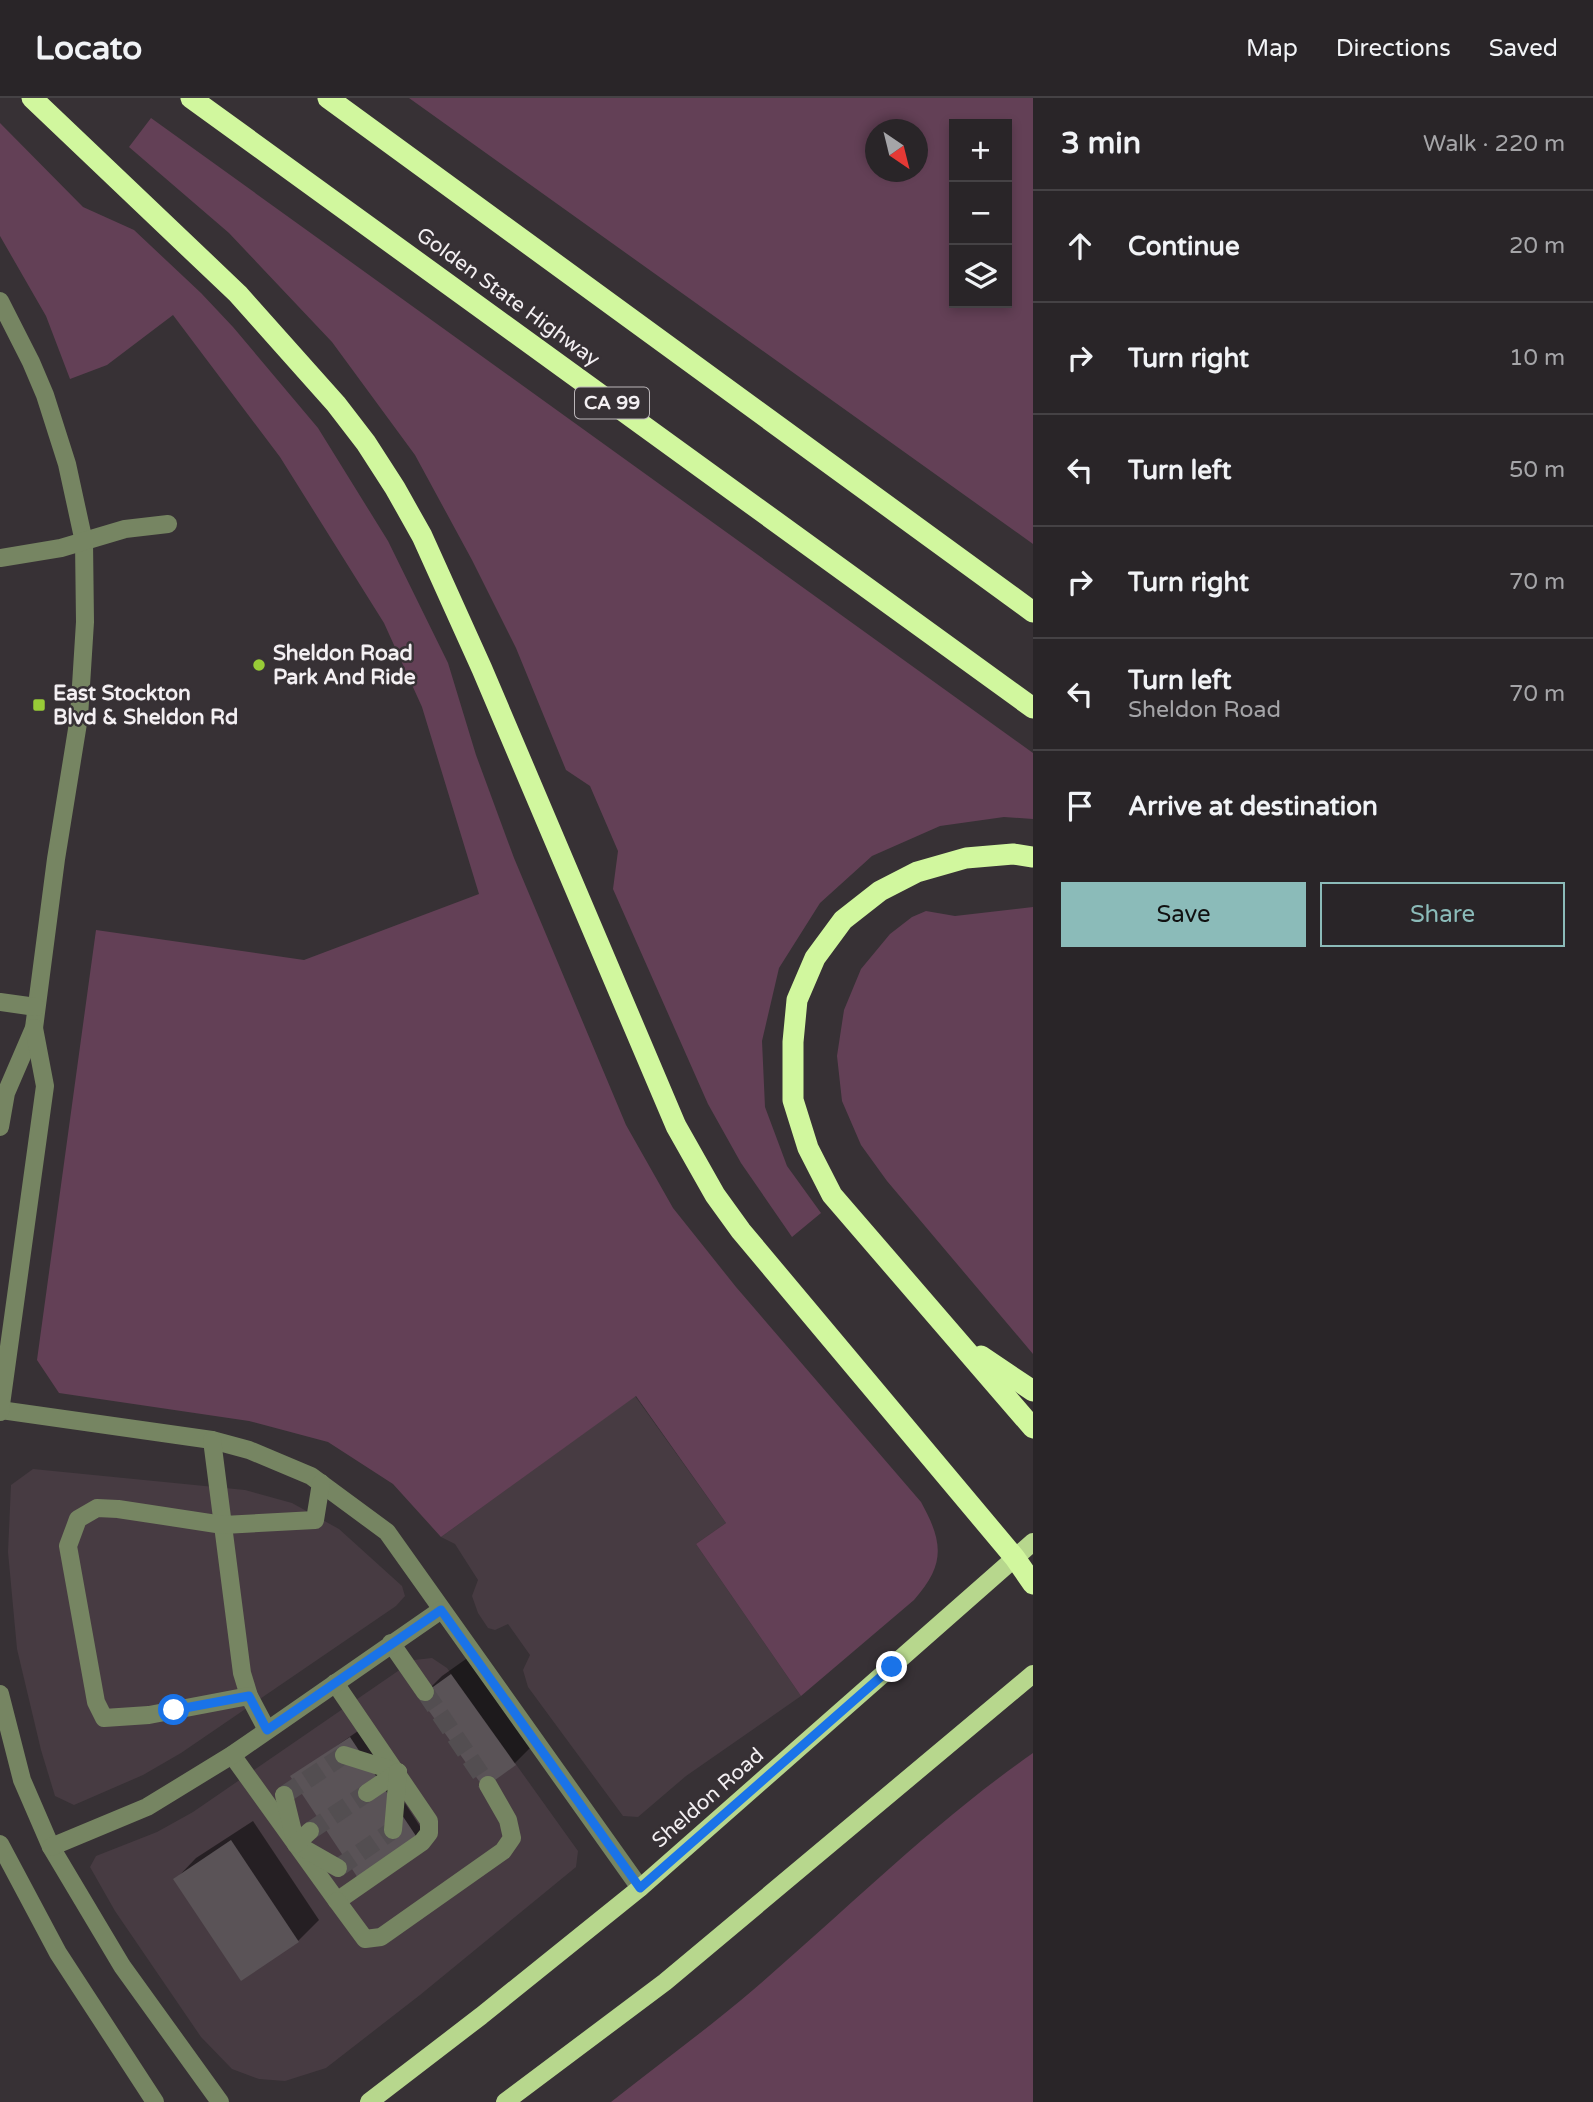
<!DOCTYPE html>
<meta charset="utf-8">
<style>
body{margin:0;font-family:"Varela Round",sans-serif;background:#353134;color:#f1f3f6}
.controls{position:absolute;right:21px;top:21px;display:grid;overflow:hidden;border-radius:0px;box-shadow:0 4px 10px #0003}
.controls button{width:63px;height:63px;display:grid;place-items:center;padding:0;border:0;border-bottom:2px solid #454245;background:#292528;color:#f1f3f6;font:35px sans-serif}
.compass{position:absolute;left:865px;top:21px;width:63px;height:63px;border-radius:50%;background:#292528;box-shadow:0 4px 10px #0003;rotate:145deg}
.stop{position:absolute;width:21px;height:21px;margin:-16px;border:5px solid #1a73e8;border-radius:50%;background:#fff}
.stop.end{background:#1a73e8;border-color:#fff;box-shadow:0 2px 7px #0008}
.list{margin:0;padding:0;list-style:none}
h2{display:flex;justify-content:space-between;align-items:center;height:91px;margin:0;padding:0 28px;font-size:30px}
h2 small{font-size:23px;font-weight:400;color:#a5a5a8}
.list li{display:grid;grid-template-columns:46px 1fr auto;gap:21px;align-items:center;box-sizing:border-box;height:112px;padding:0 28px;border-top:2px solid #454245}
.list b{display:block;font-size:26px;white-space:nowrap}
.list p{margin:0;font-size:23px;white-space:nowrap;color:#a5a5a8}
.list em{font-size:23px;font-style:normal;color:#a5a5a8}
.actions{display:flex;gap:14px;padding:21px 28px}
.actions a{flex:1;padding:16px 0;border:2px solid #8bbbb9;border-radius:0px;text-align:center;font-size:24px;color:#8bbbb9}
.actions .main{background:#8bbbb9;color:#111}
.icon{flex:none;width:38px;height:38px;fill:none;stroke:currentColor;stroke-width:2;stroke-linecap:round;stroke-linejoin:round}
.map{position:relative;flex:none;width:1033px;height:2004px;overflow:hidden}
header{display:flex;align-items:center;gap:42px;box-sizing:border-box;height:98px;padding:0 35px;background:#292528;border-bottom:2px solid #454245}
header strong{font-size:33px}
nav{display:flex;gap:38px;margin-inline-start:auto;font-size:24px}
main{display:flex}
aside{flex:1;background:#292528}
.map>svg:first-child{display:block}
.built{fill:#473b42}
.green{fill:#634056;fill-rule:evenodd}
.shadow{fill:#0007}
.building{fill:#5a5357}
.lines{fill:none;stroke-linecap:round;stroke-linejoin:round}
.minor-tunnel{stroke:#534e51;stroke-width:18;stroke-dasharray:18 9;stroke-linecap:butt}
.minor{stroke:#768562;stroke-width:18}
.major{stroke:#b7d78d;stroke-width:18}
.highway{stroke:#d1f79e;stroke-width:21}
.route{stroke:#1a73e8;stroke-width:9}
.poi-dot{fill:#98cb37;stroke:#373135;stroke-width:2.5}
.labels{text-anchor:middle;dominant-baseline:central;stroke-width:5;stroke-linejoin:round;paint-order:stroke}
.shield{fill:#373135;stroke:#bbb6b9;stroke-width:2}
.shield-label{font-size:19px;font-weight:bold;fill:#f3eff2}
.street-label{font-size:21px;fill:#f3eff2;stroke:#373135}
.poi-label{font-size:21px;font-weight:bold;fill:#f3eff2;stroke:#373135;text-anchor:start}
</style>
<header>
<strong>Locato</strong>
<nav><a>Map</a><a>Directions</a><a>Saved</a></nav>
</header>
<main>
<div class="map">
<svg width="1033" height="2004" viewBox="0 0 1033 2004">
<rect width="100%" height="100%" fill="#373135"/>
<g class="built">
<polygon points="635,1298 726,1425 696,1446 801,1598 686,1678 638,1719 623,1718 528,1589 523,1572 530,1557 508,1526 495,1532 488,1530 478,1515 472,1498 478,1482 455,1446 441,1439"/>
<polygon points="33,1371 245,1392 292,1405 339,1431 402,1488 405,1498 396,1508 181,1655 143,1677 74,1707 55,1698 41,1652 17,1551 8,1454 11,1387"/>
<polygon points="432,1560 447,1570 578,1753 576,1769 420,1897 326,1970 285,1983 259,1981 232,1971 201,1939 115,1813 90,1769 96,1758 157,1734 193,1714 414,1562"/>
</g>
<g class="green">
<path d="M409 0H1033V446ZM954 26H1007V205H954ZM876 32H918V74H876Z"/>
<polygon points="151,20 1033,655 1033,721 1004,719 940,728 872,758 820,805 779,870 762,943 765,1009 787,1068 821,1115 792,1139 741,1065 708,1006 613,791 618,753 590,688 566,672 516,550 472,462 415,357 332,244 229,135 129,49"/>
<path d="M0 25 83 109 134 132 201 195 233 229 318 330 388 443 448 565 476 657 514 760 626 1027 673 1110 736 1189 921 1404C943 1444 946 1466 914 1502L801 1598 696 1446 726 1425 636 1298 441 1439 393 1386 328 1344 249 1323 59 1295 37 1262 96 832 304 862 479 796 422 609 384 525 280 359 173 217 107 267 70 281 46 218 0 138Z"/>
<polygon points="1033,809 1033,1256 887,1083 861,1047 842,1003 837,958 844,912 861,871 890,836 912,819 926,813 955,818"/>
<path d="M1033 1655V2004H611C658 1967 707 1931 753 1892 846 1812 933 1725 1033 1655Z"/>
</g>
<g class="shadow">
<polygon points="473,1556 536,1644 515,1665 485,1687 421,1599 442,1578"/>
<polygon points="358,1633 425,1736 419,1742 292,1679"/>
<polygon points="253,1723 319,1822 298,1843 175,1782 196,1760"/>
</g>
<g class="building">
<polygon points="451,1576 516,1667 484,1690 419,1599"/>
<polygon points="350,1639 420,1744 360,1783 290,1678"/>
<polygon points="231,1742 299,1844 241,1883 173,1781"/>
</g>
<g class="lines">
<g class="minor-tunnel">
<polyline points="425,1594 488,1687"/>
<polyline points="284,1697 344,1657"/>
<polyline points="310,1733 367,1695"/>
<polyline points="338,1770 393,1732"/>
</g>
<g class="minor">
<polyline points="0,203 31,264 45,297 67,366 84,444 85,524 79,619 56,761 34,930 6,995 0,1029"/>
<polyline points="0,460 61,450 125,431 168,426"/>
<polyline points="0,904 36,909"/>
<polyline points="0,1312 212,1342 249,1352 311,1378 387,1434 640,1790"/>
<polyline points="0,1314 45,988 34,930"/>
<polyline points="212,1342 242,1575 249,1598 267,1632"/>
<polyline points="391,1545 425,1594"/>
<polyline points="0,1596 22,1682 51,1749 122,1868 220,2004"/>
<polyline points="249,1598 149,1617 104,1620 96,1604 68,1448 78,1421 97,1410 118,1411 223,1427 315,1422 321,1385"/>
<polyline points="232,1657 337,1803 422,1744 429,1735 429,1723 335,1585"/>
<polyline points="344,1657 398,1674"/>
<polyline points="367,1695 398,1674"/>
<polyline points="284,1697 296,1746 338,1770"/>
<polyline points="393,1732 398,1674"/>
<polyline points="0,1746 58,1855 155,2004"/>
<polyline points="296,1746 310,1733"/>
<polyline points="51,1749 147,1709 232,1657 441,1512"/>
<polyline points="337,1803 365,1841 381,1839 503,1753 512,1740 508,1722 488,1687"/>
</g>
<g class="major">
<polyline points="369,2004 481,1918 640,1790 1033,1444"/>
<polyline points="505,2004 665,1884 1033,1576"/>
</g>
<g class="highway">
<polyline points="32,0 238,196 336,306 366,345 395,390 422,438 482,571 676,1028 715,1097 741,1133 1015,1460 1033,1486"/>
<polyline points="191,0 1033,610"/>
<polyline points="328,0 1033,514"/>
<polyline points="1033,759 1013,756 966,760 917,774 880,793 843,822 815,860 797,902 793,944 793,1002 808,1050 832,1097 1033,1330"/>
<polyline points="981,1258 1033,1293"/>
</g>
</g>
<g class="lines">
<polyline class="route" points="174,1612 249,1598 267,1632 441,1512 640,1790 892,1569"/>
</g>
<g class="poi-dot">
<circle cx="259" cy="567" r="7"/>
<rect x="32" y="600" width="14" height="14" rx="3.5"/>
</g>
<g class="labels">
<rect class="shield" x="575" y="289.5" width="74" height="31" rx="5"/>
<g class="shield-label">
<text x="612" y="305">CA 99</text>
</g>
<g class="street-label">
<text transform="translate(508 199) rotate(36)">Golden State Highway</text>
<text transform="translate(708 1700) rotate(-41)">Sheldon Road</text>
</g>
<g class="poi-label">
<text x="273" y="555">Sheldon Road<tspan x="273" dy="24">Park And Ride</tspan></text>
<text x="53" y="595">East Stockton<tspan x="53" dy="24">Blvd &amp; Sheldon Rd</tspan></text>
</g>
</g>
</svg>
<div class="controls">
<button>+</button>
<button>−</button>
<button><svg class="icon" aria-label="layers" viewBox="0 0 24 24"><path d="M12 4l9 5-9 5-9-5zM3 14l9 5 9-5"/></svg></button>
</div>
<svg class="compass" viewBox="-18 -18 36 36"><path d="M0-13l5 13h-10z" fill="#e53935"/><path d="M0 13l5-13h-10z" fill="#a5a5a8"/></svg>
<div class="stop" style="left:174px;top:1612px"></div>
<div class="stop end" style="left:892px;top:1569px"></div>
</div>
<aside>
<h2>3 min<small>Walk · 220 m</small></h2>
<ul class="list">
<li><svg class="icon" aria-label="ahead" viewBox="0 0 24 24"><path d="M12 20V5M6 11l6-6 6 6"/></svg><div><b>Continue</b></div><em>20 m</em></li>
<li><svg class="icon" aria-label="right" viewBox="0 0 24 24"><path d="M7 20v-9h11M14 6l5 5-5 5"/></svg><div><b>Turn right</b></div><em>10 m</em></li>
<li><svg class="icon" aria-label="left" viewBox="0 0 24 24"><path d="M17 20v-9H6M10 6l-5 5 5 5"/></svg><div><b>Turn left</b></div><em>50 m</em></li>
<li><svg class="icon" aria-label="right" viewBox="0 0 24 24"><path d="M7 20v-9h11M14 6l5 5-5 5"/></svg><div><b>Turn right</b></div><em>70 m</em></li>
<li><svg class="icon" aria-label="left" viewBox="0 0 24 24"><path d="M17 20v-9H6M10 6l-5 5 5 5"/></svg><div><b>Turn left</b><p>Sheldon Road</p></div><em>70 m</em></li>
<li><svg class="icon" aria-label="arrive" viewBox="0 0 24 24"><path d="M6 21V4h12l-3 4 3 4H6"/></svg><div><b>Arrive at destination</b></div></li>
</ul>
<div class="actions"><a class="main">Save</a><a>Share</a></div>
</aside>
</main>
